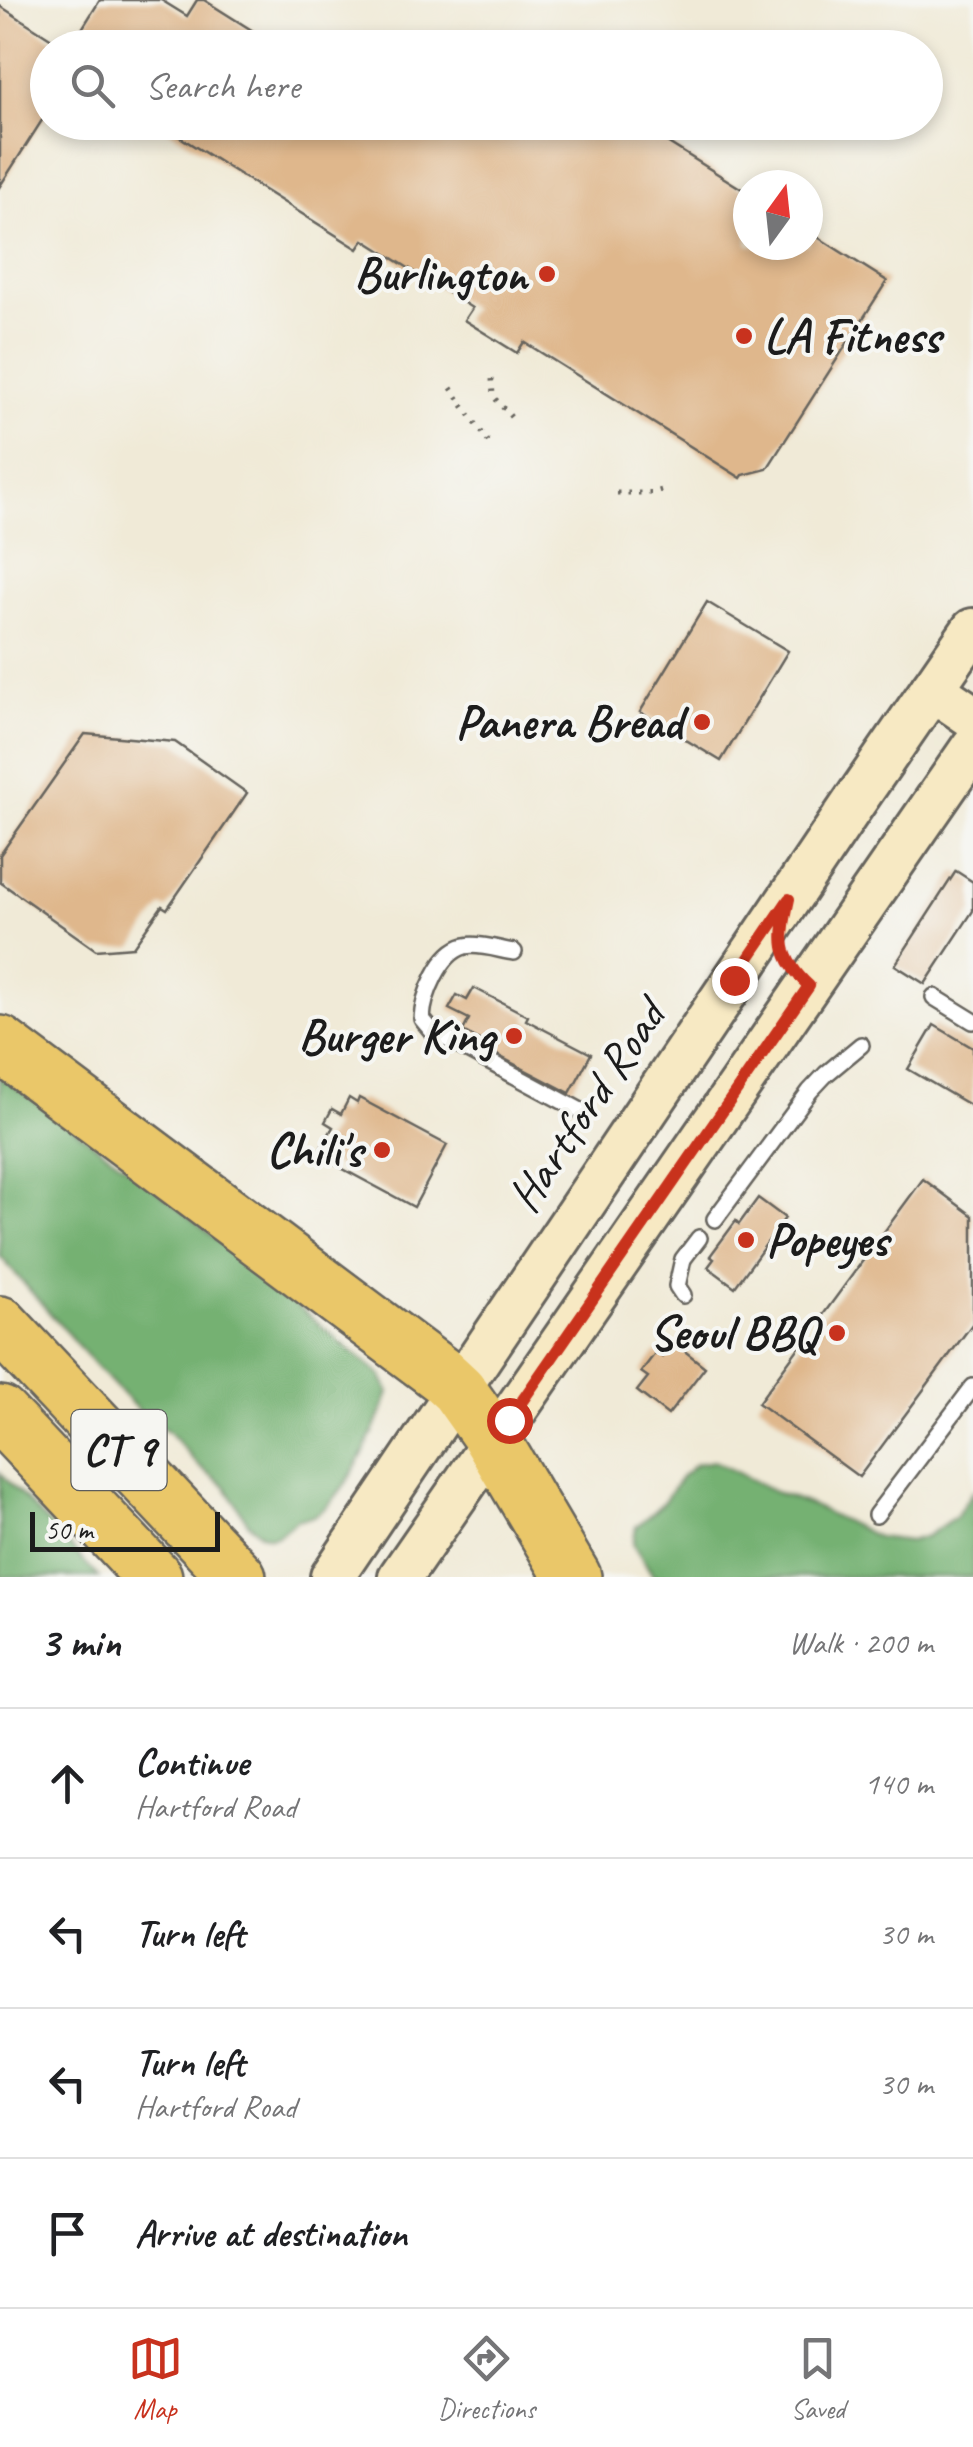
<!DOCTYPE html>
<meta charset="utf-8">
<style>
body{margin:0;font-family:Caveat,sans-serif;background:#f2f2f2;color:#202124}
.compass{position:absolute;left:733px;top:170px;width:90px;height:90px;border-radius:50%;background:#fff;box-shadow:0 5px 15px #0003;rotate:15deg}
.scale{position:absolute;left:30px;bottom:25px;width:190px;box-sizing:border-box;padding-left:10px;border:5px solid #1c1c1c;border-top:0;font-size:28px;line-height:35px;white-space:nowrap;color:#1c1c1c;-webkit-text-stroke:8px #f6f6f2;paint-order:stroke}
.stop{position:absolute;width:30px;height:30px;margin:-22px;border:8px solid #c8321e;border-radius:50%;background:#fff}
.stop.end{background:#c8321e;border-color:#fff;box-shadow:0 2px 10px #0008}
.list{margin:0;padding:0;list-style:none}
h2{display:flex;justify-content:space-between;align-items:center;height:130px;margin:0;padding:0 40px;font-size:42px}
h2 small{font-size:32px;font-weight:400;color:#757577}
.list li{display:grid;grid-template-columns:65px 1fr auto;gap:30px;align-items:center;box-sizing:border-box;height:150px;padding:0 40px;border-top:2px solid #e0e0e0}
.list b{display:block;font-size:38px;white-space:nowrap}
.list p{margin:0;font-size:32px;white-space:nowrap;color:#757577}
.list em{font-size:32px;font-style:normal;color:#757577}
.icon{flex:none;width:55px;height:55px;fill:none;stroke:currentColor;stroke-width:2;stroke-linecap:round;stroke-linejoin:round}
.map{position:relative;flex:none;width:973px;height:1577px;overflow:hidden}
.search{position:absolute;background:#fff;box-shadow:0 5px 15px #0003;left:30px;right:30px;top:30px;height:110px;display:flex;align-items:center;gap:25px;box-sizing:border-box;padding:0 35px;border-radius:55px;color:#757577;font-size:38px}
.sheet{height:730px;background:#fff}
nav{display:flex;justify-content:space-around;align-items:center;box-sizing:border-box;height:140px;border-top:2px solid #e0e0e0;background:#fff;font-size:28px;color:#757577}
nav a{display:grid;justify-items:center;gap:5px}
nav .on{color:#c8321e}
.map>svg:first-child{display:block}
.forest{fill:#74b172;stroke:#486647;stroke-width:2.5}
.building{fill:#dfb78c}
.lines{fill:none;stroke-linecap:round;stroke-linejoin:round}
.service-casing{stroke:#66645d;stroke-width:20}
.secondary-casing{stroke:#66645d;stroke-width:48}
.motorway-casing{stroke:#66645d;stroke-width:60}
.path{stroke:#66645d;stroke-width:5;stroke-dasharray:2.5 8;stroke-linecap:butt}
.service{stroke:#fff;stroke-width:15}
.secondary{stroke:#f7e9c3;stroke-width:42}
.motorway{stroke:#eac769;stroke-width:55}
.route{stroke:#c8321e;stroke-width:12}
.poi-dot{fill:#c8321e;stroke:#f6f6f2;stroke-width:4}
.labels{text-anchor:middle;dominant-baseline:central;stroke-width:8;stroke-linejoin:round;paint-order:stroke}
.shield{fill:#f6f6f2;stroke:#5d5d5c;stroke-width:2.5}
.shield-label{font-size:45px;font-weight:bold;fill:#1c1c1c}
.poi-label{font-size:48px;font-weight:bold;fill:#1c1c1c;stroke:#f6f6f2;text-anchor:end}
.street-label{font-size:48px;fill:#1c1c1c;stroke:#f6f6f2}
</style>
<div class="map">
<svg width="973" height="1577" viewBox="0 0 973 1577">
<rect width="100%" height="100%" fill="#f6f6f2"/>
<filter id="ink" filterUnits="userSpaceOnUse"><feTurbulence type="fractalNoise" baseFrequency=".01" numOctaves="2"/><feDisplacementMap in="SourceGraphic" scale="20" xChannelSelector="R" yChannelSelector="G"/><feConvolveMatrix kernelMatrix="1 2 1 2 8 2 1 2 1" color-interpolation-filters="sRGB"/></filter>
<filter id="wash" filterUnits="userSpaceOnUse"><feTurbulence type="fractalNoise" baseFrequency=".0048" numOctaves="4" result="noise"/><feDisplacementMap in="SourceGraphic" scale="40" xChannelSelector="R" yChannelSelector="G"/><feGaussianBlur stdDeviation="2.25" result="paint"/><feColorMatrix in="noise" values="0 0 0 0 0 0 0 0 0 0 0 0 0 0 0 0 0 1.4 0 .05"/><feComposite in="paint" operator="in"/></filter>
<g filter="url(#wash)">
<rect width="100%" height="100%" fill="#f0ead7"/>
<g class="forest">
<path d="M0 1076 142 1178 382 1376 389 1392C378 1425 338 1523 298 1519L278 1535 270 1537 261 1534 248 1523 225 1486 198 1465 169 1432 141 1413 95 1365 0 1256Z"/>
<polygon points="714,1461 778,1493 811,1505 877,1537 910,1541 927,1536 956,1516 973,1491 973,1577 654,1577 633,1544 636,1527 662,1504 682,1476 696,1464"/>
<polygon points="0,1473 99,1577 0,1577"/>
</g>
<g id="blocks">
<g class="building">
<polygon points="100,0 161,0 187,16 197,0 204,0 280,48 70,48"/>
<polygon points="0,6 66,48 48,48 48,111 0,186"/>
<polygon points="491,32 515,48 482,48"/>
<polygon points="156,122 401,122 425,138 434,122 635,122 748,193 748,245 808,245 808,231 887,281 767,469 743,475 741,478 524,342 517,353 464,320 472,308 364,240 358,249"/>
<polygon points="707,602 788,651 721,761 640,712"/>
<polygon points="85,734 175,742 247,793 167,909 162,906 133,947 96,950 0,882 0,855"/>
<polygon points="956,871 973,882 973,911 925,984 895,965"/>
<polygon points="474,988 528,1016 526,1020 591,1054 570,1093 491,1052 489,1055 477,1049 481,1041 463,1031 469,1019 449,1009 457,995 467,1000"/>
<polygon points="934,1025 973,1048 973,1107 908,1069"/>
<polygon points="349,1098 357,1103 359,1098 447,1145 414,1207 317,1155 333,1127 325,1122 332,1109 341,1114"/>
<polygon points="923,1179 973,1216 973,1323 859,1477 758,1403"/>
<polygon points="758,1198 785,1218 735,1287 708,1267 714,1259 710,1256 736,1221 739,1224"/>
<polygon points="673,1342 705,1367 668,1415 637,1391 648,1377 641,1372 656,1352 662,1357"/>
</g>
</g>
</g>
<g filter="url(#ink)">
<use href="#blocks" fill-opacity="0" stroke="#66645d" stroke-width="2.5"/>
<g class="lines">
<g class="service-casing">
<g id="service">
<path d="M514 952C500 950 479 943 465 946 440 952 423 996 422 1019L432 1031 581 1111"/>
<polyline points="934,997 973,1021"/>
<polyline points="715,1219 810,1091 826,1074 861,1045"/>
<polyline points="683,1295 677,1286 683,1259 699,1238"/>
<polyline points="876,1515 973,1387"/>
</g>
</g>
<g class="secondary-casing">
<g id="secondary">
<polyline points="932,689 973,717"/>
<polyline points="332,1577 855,801 973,630"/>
<polyline points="400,1577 973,747"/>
</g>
</g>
<g class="motorway-casing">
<g id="motorway">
<polyline points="0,1044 443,1376 458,1390 487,1431 573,1577"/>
<polyline points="0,1324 238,1577"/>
<polyline points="0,1414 154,1577"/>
</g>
</g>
<g class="path">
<polyline points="492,379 493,396 511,417"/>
<polyline points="451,388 492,447"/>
<polyline points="617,493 651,493 665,489"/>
</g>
<use href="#service" class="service"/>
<use href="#secondary" class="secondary"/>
<use href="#motorway" class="motorway"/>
</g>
</g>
<g class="lines" filter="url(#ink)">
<path class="route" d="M509 1420 809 986C778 957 780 940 789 899L734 980"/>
</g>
<g class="poi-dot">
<circle cx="547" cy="274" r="10"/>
<circle cx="744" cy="336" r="10"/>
<circle cx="702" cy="722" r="10"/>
<circle cx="514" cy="1036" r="10"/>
<circle cx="382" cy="1150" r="10"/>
<circle cx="746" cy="1240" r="10"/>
<circle cx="837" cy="1333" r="10"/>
</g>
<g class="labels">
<rect class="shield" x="71.5" y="1410" width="95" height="80" rx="8"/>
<g class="shield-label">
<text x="119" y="1450">CT 9</text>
</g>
<g class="poi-label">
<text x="527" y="274">Burlington</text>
<text x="764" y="336" text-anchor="start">LA Fitness</text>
<text x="682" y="722">Panera Bread</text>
<text x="494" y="1036">Burger King</text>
<text x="362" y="1150">Chili's</text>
<text x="766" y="1240" text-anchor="start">Popeyes</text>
<text x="817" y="1333">Seoul BBQ</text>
</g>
<g class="street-label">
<text transform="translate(586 1106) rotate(-56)">Hartford Road</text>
</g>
</g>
</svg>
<svg class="compass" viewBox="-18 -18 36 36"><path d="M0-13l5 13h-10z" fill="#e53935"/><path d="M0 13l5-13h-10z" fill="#757577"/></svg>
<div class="scale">50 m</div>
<div class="stop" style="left:509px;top:1420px"></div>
<div class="stop end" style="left:734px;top:980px"></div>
<div class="search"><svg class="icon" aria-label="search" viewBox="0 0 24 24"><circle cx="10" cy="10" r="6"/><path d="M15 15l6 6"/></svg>Search here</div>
</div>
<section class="sheet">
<h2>3 min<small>Walk · 200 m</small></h2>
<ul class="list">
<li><svg class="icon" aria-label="ahead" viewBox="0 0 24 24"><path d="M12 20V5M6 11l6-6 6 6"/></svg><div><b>Continue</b><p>Hartford Road</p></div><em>140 m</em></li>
<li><svg class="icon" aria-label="left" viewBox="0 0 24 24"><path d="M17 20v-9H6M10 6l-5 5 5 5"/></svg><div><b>Turn left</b></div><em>30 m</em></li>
<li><svg class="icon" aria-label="left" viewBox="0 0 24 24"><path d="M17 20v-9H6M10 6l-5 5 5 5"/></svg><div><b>Turn left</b><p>Hartford Road</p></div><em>30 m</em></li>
<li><svg class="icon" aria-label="arrive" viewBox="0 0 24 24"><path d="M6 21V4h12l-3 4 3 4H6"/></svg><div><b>Arrive at destination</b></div></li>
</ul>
</section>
<nav>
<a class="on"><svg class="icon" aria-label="map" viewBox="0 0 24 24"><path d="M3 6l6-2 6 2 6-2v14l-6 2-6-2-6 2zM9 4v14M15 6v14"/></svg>Map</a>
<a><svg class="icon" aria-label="directions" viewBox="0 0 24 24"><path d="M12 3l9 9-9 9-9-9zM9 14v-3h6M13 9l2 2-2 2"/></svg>Directions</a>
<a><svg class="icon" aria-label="saved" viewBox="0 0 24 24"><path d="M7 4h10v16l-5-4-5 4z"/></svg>Saved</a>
</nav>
